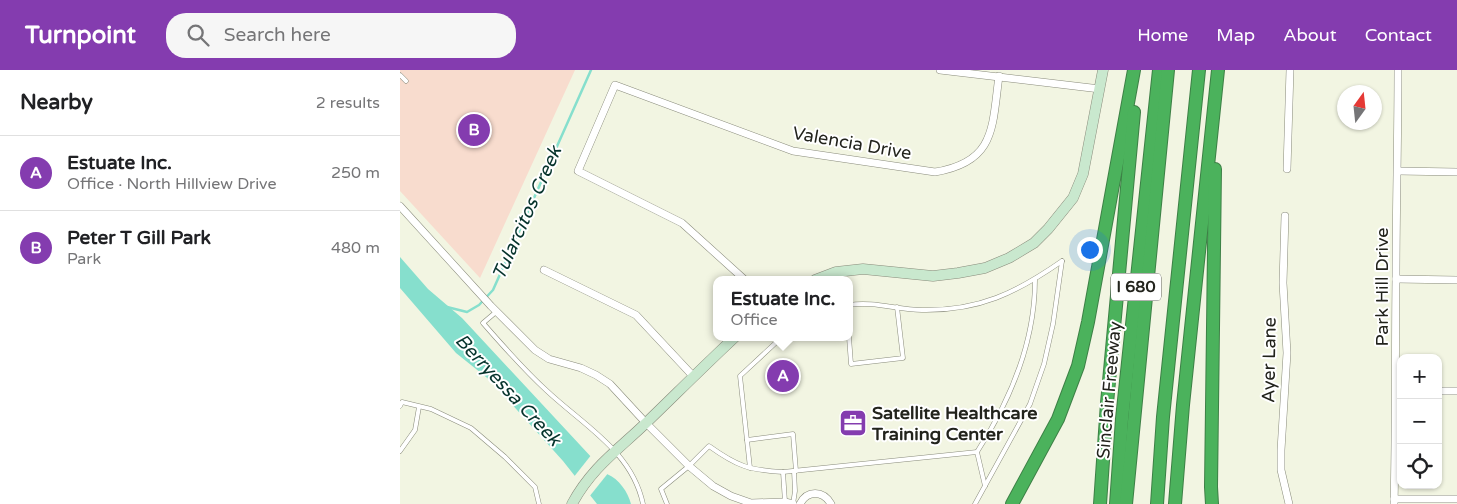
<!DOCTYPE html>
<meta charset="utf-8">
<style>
body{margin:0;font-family:"Varela Round",sans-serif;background:#f6f6f6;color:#202124}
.controls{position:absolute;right:15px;bottom:15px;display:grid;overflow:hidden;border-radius:10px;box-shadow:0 1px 4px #0004}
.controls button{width:45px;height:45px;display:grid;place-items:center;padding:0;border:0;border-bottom:1px solid #e0e0e0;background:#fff;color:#202124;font:25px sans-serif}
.compass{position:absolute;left:937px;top:15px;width:45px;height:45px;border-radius:50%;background:#fff;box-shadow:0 1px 4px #0004;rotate:15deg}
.you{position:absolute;left:689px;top:179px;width:18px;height:18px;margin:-12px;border:4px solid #fff;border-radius:50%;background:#1a73e8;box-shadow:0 0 0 8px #1a73e833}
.badge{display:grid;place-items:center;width:32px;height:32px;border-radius:50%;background:#843caf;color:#fff;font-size:16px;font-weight:700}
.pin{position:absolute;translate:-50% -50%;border:2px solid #fff;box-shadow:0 1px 5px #0006}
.popup{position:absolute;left:313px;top:206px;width:140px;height:65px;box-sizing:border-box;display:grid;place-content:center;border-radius:10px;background:#fff;filter:drop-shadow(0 1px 4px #0005);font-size:16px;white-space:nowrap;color:#757577}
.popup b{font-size:19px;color:#202124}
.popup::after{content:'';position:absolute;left:50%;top:100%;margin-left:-10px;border:10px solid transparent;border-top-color:#fff}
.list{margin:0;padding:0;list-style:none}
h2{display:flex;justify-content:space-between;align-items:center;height:65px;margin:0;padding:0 20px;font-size:21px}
h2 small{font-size:16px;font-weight:400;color:#757577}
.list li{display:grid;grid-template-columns:32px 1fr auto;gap:15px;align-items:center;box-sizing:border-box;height:75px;padding:0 20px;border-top:1px solid #e0e0e0}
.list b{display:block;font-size:19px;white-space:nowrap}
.list p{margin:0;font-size:16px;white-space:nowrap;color:#757577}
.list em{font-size:16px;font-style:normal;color:#757577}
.icon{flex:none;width:28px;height:28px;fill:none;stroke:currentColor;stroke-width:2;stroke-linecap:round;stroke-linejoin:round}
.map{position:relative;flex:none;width:1057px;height:434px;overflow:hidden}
header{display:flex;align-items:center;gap:30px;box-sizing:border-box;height:70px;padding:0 25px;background:#843caf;color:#fff}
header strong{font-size:24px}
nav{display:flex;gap:28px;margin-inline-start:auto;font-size:18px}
.search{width:350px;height:45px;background:#f6f6f6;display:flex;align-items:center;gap:12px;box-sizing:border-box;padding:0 18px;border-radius:20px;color:#757577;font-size:19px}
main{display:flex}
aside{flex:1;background:#fff}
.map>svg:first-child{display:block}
.green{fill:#f8dcce}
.water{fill:#86dfcd}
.pier{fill:#f2f5e2}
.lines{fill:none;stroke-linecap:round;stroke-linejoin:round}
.stream{stroke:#86dfcd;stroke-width:2.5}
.lane-casing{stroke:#898b7b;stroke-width:5}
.street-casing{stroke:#898b7b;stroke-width:8}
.secondary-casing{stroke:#898b7b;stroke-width:11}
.highway-casing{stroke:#3d8046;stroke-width:14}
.lane{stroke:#fff;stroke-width:4}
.street{stroke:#fff;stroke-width:7}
.secondary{stroke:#c9e8ce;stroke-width:10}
.highway{stroke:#4bb25c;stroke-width:12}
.labels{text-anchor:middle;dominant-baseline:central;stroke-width:4;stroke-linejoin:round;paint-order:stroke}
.shield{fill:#fff;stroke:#646560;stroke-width:1}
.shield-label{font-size:16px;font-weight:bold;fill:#22231c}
.street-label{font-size:18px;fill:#22231c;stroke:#fff}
.poi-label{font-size:18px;font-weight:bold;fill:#22231c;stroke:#fff;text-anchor:start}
.water-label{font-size:19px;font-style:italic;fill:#06332c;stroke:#fff}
</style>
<header>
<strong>Turnpoint</strong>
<div class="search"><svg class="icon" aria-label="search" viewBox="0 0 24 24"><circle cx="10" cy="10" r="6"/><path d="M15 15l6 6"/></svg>Search here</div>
<nav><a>Home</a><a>Map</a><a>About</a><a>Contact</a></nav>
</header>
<main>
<aside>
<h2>Nearby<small>2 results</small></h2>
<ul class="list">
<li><span class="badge">A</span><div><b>Estuate Inc.</b><p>Office · North Hillview Drive</p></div><em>250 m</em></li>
<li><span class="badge">B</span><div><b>Peter T Gill Park</b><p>Park</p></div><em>480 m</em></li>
</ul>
</aside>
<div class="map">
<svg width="1057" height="434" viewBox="0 0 1057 434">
<rect width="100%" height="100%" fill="#f2f5e2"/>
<polygon class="green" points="0,0 175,0 80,208 0,121"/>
<path class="water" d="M0 187 28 219 62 248 207 404C219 409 228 422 231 434H197L163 391 91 311 56 283 0 218Z"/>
<polygon class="pier" points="192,384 209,402 189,427 173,408"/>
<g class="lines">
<polyline class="stream" points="47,237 67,242 79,235 93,220 191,0"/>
<g class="lane-casing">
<g id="lane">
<polyline points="0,5 6,11"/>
<path d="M449 235C474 231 498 240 522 240 579 241 616 223 662 191"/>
<path d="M96 242 83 253C103 276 123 299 146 320 183 355 232 381 243 434"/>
<polyline points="449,267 451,294 503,288 497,237"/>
<polyline points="0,336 2,332 31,339 71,358 105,387 135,417 139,434"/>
<polyline points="347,370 393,364 396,401"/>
<polyline points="0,381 15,360 19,337"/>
<path d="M577 382C610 331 635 272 635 210"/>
<polyline points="350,398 340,306 382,267"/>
<polyline points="383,402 385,432"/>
<path d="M267 434 261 419 289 396 309 376C337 396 348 400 383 402L577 382 585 416"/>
<polyline points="393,434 395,421 394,401"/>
<polyline points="575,434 630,334 644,294 653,254 662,191"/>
</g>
</g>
<g class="street-casing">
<g id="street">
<polyline points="540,0 700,19"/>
<polyline points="887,99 890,0"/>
<polyline points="998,101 1057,102"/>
<polyline points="0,136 91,236 135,280 149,289 181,298 196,305 210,314 246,353 289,396 313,416 331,426 351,433 385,432 393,434"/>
<polyline points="885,146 883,213 887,283 881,380 881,400 889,434"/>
<polyline points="144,200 236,245 293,306"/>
<polyline points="996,209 1057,210"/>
<path d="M345 210 282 153 178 101 215 15 393 81 535 102C596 92 592 57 599 6"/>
<polyline points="1038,321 1057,321"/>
<polyline points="994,429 1057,429"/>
<path d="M400 434C407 420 423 420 431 434"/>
<path d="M994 434C996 359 995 284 996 209 996 140 998 70 998 0"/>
</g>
</g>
<g class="secondary-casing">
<g id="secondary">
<polyline points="415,210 436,202 463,199 533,206 558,203 585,198 609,188 634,173 648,159 673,128 683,104 703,0"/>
<path d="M172 434C192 397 218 380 247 352 276 324 305 295 335 267"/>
</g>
</g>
<g class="highway-casing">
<g id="highway">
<polyline points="612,434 658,349 678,296 688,252 734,0"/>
<polyline points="700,434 707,333 734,42"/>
<polyline points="716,434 722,349 759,0"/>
<polyline points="726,434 768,0"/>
<polyline points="757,434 763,347 799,0"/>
<polyline points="775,434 783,335 818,0"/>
<polyline points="812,434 811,417 815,99"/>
</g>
</g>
<use href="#lane" class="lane"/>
<use href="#street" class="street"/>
<use href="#secondary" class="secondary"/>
<use href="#highway" class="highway"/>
</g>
<defs>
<g id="office-square" transform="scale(1.4375)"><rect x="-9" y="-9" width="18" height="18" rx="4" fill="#843caf" stroke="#fff"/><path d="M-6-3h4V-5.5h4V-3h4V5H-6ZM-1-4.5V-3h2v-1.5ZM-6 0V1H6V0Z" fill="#fff"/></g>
</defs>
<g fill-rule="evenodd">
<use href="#office-square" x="453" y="353"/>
</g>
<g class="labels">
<rect class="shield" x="711" y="203.5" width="50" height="27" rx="4"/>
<g class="shield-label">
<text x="736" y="217">I 680</text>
</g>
<g class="street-label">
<text transform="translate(452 73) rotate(10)">Valencia Drive</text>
<text transform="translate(982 217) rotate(-90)">Park Hill Drive</text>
<text transform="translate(869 290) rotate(-89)">Ayer Lane</text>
<text transform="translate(709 320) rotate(-85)">Sinclair Freeway</text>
</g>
<g class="poi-label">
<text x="472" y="343">Satellite Healthcare<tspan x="472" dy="21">Training Center</tspan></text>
</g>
<g class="water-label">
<text transform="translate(127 143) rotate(-66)">Tularcitos Creek</text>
<text transform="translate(108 320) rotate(47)">Berryessa Creek</text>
</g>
</g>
</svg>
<div class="controls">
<button>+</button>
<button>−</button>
<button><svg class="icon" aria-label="locate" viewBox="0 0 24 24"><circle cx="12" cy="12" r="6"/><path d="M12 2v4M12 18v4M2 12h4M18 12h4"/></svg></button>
</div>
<svg class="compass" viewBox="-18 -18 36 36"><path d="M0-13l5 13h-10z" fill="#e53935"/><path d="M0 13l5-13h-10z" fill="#757577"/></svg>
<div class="you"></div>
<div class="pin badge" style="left:383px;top:306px">A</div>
<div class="popup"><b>Estuate Inc.</b>Office</div>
<div class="pin badge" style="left:74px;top:60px">B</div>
</div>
</main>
